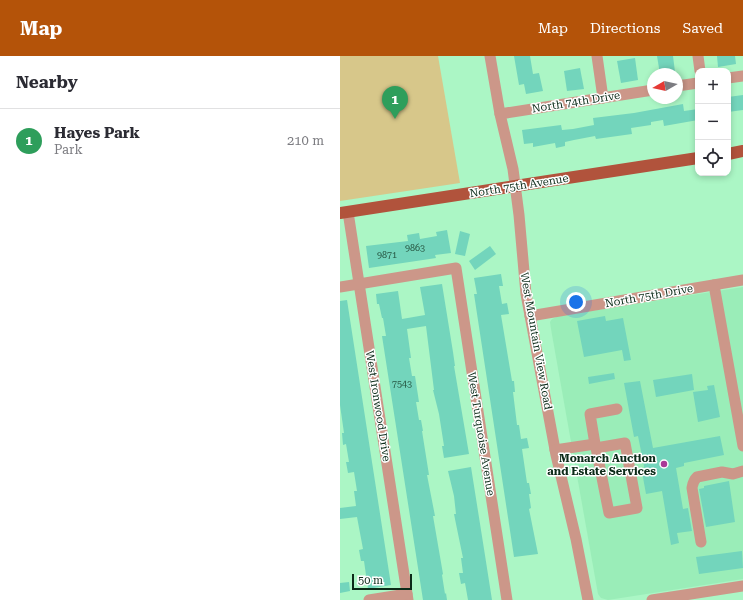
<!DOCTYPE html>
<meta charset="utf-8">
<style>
body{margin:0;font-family:"Roboto Serif",serif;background:#f2f2f3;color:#2b2b33}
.controls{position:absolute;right:12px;top:12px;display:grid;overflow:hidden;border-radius:8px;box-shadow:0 2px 6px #0003}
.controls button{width:36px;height:36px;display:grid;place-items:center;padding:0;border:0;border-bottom:1px solid #e1e1e2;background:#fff;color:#2b2b33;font:20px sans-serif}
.compass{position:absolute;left:307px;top:12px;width:36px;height:36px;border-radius:50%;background:#fff;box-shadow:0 2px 6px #0003;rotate:261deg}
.scale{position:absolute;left:12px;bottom:10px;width:60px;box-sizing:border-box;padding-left:4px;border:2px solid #0c2b19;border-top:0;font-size:11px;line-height:14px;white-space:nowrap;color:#0c2b19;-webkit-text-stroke:3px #fff;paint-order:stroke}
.you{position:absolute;left:236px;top:246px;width:14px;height:14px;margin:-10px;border:3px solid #fff;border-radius:50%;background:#1a73e8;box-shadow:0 0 0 6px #1a73e833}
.badge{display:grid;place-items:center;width:26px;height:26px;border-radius:50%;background:#b45309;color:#fff;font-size:13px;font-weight:700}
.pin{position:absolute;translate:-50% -33px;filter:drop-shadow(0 1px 2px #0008)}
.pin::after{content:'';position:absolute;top:21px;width:14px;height:12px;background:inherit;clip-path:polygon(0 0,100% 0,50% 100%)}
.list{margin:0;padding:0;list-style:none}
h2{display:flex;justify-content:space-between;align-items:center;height:52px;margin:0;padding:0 16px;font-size:17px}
h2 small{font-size:13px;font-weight:400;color:#7c7c81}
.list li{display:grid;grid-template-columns:26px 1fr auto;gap:12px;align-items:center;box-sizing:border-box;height:64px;padding:0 16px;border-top:1px solid #e1e1e2}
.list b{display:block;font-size:15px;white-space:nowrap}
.list p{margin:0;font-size:13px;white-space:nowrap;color:#7c7c81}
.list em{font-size:13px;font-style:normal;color:#7c7c81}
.icon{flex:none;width:22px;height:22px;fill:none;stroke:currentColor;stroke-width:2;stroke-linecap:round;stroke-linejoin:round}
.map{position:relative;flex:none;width:403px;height:544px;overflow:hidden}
header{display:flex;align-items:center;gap:24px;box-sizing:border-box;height:56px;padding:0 20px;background:#b45309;color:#fff}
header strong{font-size:19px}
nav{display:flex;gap:22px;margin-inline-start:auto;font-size:14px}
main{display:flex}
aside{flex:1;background:#fff}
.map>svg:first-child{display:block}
.built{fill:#9aedb8}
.green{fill:#d7c78a}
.building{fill:#73d5bc}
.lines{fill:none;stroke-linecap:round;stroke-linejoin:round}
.minor{stroke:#cc9789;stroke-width:11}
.major{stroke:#b1533c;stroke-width:12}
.poi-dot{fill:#aa3a97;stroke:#fff;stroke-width:1.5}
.labels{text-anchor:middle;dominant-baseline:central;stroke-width:3;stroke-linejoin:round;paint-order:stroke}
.number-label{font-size:9px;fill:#265642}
.street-label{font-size:11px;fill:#0c2b19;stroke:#fff}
.poi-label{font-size:11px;font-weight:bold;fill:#0c2b19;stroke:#fff;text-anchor:end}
</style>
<header>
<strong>Map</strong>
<nav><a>Map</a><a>Directions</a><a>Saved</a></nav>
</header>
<main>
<aside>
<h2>Nearby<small></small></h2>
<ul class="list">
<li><span class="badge" style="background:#2e9e5b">1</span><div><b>Hayes Park</b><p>Park</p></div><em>210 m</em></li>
</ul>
</aside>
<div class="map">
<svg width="403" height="544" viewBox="0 0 403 544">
<rect width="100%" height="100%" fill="#abf6c5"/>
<polygon class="built" points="403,231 403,523 268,544 261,542 258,538 211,273 210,266 212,263 219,260"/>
<polygon class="green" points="0,0 98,0 120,127 0,145"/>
<g class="building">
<polygon points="174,0 190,0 193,18 199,17 203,35 186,38 184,28 179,29"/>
<polygon points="317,0 333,0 335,16 320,18"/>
<polygon points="377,0 395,0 396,8 378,11"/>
<polygon points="295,2 298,24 281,27 277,5"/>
<polygon points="240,12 244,33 227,35 224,15"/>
<polygon points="403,39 403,54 388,56 388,41"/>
<polygon points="343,48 344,55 358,53 358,64 324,70 323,64 311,66 311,69 291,72 292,78 256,83 255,80 234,84 225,86 225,90 216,92 215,87 193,91 193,87 184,88 182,74 221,69 222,74 233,73 254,69 253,62 294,57"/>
<polygon points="107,174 111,197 95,199 96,202 83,204 29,212 26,190 68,185 67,179 79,177 80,183 97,180 96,176"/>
<polygon points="120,175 130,178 125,200 115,198"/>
<polygon points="150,190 156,198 135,214 129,205"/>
<polygon points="161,218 163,230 159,230 162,248 167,247 169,258 161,259 172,325 174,325 175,336 173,336 177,369 179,369 181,383 187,382 189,392 182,393 187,427 189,427 191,438 189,438 191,452 189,453 198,498 174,501 134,238 137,238 134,222"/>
<polygon points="102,228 113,296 115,310 114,310 129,398 104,402 102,390 104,390 99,358 93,334 94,334 86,270 67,273 71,302 69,302 72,320 75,320 79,346 76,346 79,364 81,364 83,375 82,375 89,419 87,419 95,460 93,460 103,518 102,519 105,538 106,537 107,544 83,544 42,280 46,280 43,262 42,262 39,248 37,248 36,238 58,235 62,263 85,259 80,231"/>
<polygon points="7,244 51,529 28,533 24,505 21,505 19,494 23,493 17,461 0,463 0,452 16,450 14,435 17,435 14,416 8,417 6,406 9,406 6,388 3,389 2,377 4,377 0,349 0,245"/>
<polygon points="265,260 266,265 283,262 291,304 284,305 282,294 244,301 237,265"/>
<polygon points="274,317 275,323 249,328 248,321"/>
<polygon points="352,318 354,334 316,341 313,324"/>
<polygon points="300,325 313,392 380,380 384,399 344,407 344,410 336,412 343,453 348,452 352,475 337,477 339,487 331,489 322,435 306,438 302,416 305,415 298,380 294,381 284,327"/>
<polygon points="374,329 380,361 358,366 353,336 368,334 367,330"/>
<polygon points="131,411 144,493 152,544 128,544 125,527 121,528 119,517 123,517 121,502 123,502 116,468 114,458 116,458 114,440 108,415"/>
<polygon points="389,425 395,466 366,471 359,433 364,432 364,430"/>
<polygon points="402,495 403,512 359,518 356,501"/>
<polygon points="9,526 10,535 0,537 0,527"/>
</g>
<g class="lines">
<g class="minor">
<polyline points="150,0 160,58 173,113 179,159 186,238 216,399 236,483 248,544"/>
<polyline points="257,0 263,42"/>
<polyline points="358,0 360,15"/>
<polyline points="388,22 403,20"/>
<polyline points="337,30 358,27"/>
<polyline points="160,58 313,34"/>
<polyline points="8,156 68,544"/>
<polyline points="374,229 403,390"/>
<polyline points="0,231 116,212 167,544"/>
<polyline points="190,260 403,224"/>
<polyline points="255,388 250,358 277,353"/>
<polyline points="215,394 255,388 256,392 269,457 297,452 285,387 256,392"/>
<path d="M361 486 352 432C353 427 353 425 357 421L382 416 393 418 403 415"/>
<polyline points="29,544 67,538"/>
<polyline points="312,544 403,530"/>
</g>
<g class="major">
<polyline points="388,98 403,95"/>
<polyline points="0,157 358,102"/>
</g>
</g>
<circle class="poi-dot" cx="324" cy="408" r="4"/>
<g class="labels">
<g class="number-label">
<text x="75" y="192">9863</text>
<text x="47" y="199">9871</text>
<text x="62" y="328">7543</text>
</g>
<g class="street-label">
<text transform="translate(236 46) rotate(-9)">North 74th Drive</text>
<text transform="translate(179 130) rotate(-9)">North 75th Avenue</text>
<text transform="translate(309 240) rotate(-10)">North 75th Drive</text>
<text transform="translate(196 285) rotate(80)">West Mountain View Road</text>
<text transform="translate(38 350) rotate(81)">West Ironwood Drive</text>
<text transform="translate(141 378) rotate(81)">West Turquoise Avenue</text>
</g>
<g class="poi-label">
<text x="316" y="402">Monarch Auction<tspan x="316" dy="13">and Estate Services</tspan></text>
</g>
</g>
</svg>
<div class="controls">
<button>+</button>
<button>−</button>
<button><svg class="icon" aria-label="locate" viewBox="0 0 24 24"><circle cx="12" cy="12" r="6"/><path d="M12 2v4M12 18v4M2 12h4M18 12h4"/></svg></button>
</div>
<svg class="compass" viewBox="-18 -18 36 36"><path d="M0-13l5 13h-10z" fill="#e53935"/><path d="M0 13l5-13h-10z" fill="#7c7c81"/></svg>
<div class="scale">50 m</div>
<div class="you"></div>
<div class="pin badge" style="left:55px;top:63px;background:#2e9e5b">1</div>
</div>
</main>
